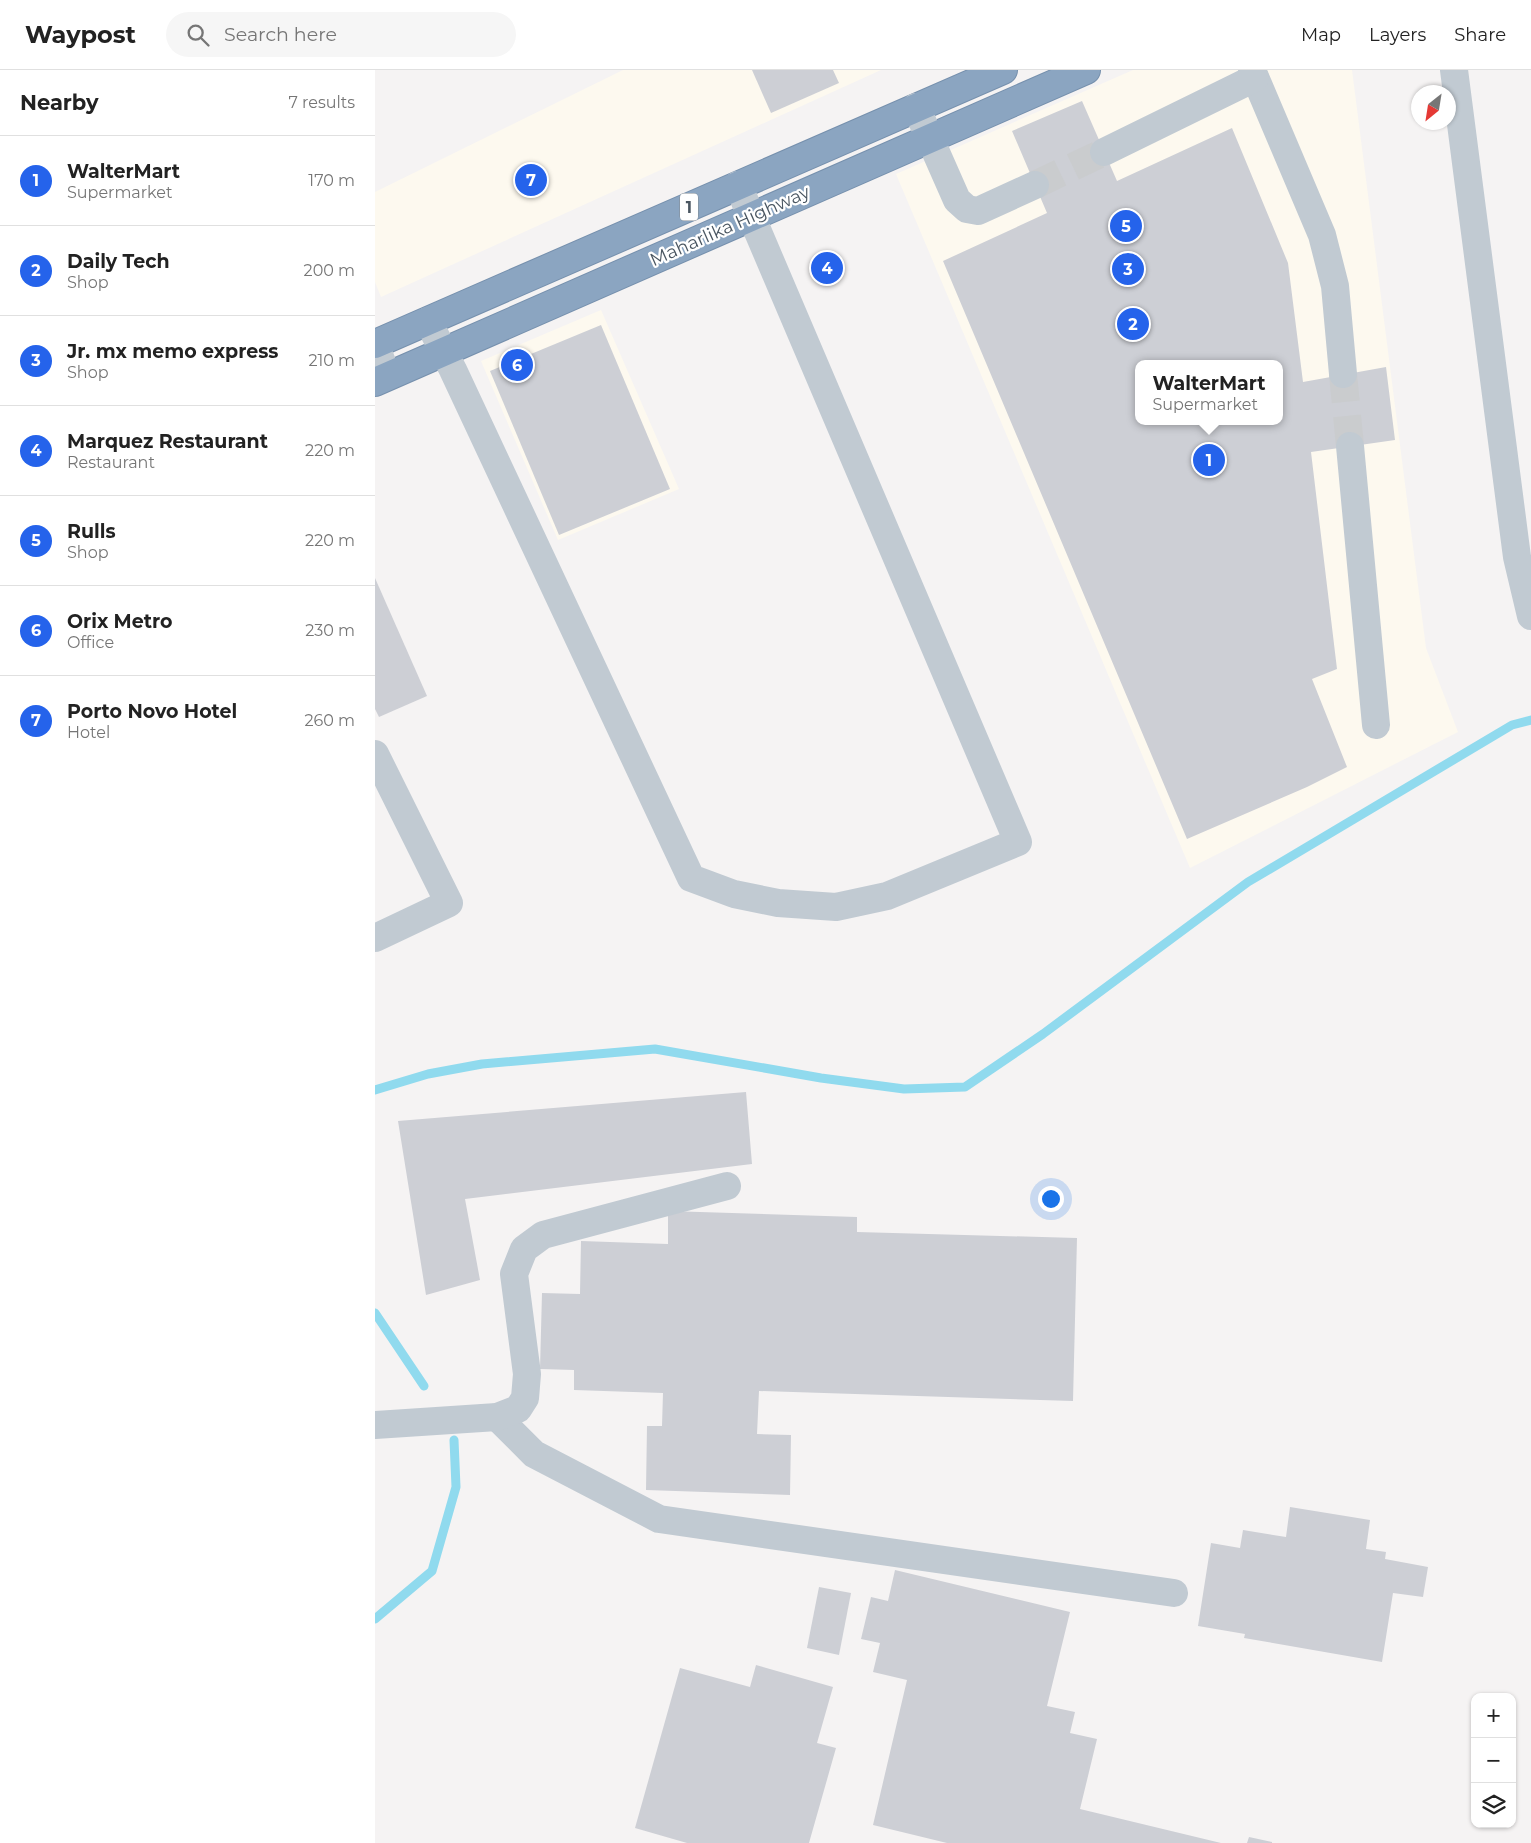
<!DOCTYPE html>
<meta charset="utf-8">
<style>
body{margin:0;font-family:Montserrat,sans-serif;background:#f6f6f6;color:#222}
.controls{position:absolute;right:15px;bottom:15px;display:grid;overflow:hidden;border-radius:10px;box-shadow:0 1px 4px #0004}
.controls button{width:45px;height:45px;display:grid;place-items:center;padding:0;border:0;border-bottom:1px solid #e0e0e0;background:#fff;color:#222;font:25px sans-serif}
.compass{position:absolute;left:1036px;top:15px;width:45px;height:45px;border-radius:50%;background:#fff;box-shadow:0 1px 4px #0004;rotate:210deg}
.you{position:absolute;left:675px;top:1128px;width:18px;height:18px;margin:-12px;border:4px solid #fff;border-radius:50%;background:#1a73e8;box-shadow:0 0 0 8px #1a73e833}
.badge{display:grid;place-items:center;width:32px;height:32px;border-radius:50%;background:#2563eb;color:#fff;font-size:16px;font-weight:700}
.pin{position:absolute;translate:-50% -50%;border:2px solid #fff;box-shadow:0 1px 5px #0006}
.popup{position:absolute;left:760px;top:290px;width:148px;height:65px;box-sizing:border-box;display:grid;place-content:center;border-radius:10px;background:#fff;filter:drop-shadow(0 1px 4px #0005);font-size:16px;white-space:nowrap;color:#767676}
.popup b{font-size:19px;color:#222}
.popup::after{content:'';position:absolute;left:50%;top:100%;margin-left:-10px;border:10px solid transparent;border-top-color:#fff}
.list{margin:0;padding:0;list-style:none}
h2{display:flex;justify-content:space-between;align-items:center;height:65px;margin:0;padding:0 20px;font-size:21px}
h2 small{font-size:16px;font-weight:400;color:#767676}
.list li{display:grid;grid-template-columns:32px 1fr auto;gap:15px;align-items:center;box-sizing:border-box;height:90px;padding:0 20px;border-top:1px solid #e0e0e0}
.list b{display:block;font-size:19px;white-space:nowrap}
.list p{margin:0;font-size:16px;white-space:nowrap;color:#767676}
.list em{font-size:16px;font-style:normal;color:#767676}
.icon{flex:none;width:28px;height:28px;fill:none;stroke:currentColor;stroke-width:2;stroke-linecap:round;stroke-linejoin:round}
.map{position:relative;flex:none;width:1156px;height:1773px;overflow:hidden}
header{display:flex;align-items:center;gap:30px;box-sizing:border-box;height:70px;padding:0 25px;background:#fff;border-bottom:1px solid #e0e0e0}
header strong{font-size:24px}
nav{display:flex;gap:28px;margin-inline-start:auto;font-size:18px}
.search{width:350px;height:45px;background:#f6f6f6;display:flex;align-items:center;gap:12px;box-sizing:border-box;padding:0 18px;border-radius:28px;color:#767676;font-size:19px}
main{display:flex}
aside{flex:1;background:#fff}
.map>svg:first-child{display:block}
.commercial{fill:#fdf9ef;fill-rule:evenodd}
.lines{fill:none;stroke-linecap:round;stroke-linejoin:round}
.stream{stroke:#90daee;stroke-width:9}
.building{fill:#cdcfd5;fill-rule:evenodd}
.minor-tunnel{stroke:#caccce;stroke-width:28;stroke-dasharray:28 14;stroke-linecap:butt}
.highway-casing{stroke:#7690ad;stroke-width:30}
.minor{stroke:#c1cad2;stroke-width:28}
.highway{stroke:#8ba5c1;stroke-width:28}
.labels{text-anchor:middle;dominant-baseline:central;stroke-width:4.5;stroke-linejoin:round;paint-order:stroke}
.shield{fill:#fff;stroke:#808990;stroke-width:1}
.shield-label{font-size:16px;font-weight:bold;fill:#4a5661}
.street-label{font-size:18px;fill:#4a5661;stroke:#fff}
</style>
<header>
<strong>Waypost</strong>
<div class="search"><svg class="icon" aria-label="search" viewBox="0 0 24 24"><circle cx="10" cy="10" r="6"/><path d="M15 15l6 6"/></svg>Search here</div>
<nav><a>Map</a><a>Layers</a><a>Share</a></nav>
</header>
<main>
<aside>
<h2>Nearby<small>7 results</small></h2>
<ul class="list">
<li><span class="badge">1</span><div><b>WalterMart</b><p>Supermarket</p></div><em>170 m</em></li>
<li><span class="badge">2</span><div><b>Daily Tech</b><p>Shop</p></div><em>200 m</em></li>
<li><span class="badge">3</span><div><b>Jr. mx memo express</b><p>Shop</p></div><em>210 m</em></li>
<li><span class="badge">4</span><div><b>Marquez Restaurant</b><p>Restaurant</p></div><em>220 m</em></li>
<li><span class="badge">5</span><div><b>Rulls</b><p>Shop</p></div><em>220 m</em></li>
<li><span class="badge">6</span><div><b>Orix Metro</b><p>Office</p></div><em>230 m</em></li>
<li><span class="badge">7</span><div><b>Porto Novo Hotel</b><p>Hotel</p></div><em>260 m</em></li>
</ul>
</aside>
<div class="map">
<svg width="1156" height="1773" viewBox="0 0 1156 1773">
<rect width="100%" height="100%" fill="#f5f3f3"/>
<g class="commercial">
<polygon points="248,0 506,0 6,227 0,212 0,122"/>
<path d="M758 0H977L1051 578 1083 662 815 798 521 104ZM764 294H904V351H764Z"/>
<polygon points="226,240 304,419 183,470 106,291"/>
</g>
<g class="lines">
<g class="stream">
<polyline points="0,1020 53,1004 107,994 280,979 446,1008 529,1019 590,1017 668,964 873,812 1137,655 1156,650"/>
<polyline points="0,1243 49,1316"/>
<polyline points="0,1549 57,1501 81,1417 79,1370"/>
</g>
</g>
<g class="building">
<polygon points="377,0 458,0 464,13 396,43"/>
<path d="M707 31 742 111 857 58 913 193 928 312 1011 297 1020 370 936 382 962 599 937 609 972 697 932 717 812 769 568 191 672 143 637 61ZM764 294H904V351H764Z"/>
<polygon points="226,255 295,419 184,465 115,301"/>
<polygon points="0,508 52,626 4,647 0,639"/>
<polygon points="371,1022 377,1094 90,1129 105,1210 51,1225 23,1051"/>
<polygon points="293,1141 482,1147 482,1162 702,1168 698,1331 384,1321 382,1364 416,1365 415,1425 271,1420 272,1356 287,1356 288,1323 199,1320 199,1300 165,1299 167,1223 205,1224 206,1171 293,1174"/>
<polygon points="915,1437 995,1450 991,1479 1011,1482 1010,1489 1053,1497 1048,1527 1018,1523 1007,1592 869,1568 870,1564 823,1556 836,1473 865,1478 868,1460 911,1467"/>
<polygon points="520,1500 695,1542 672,1636 700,1642 695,1663 722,1669 705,1739 846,1773 572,1773 498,1755 532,1610 498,1602 505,1573 486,1569 496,1527 513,1531"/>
<polygon points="444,1517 476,1523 464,1585 432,1578"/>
<polygon points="381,1595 458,1617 442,1673 461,1678 434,1773 312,1773 260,1758 305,1598 375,1617"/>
<polygon points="874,1767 897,1772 897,1773 872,1773"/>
</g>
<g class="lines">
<g class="minor-tunnel">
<polyline points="660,115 729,82"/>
<polyline points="968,304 975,376"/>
</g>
<g class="highway-casing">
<g id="highway">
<polyline points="0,274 628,0"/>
<polyline points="0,312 711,0"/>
</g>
</g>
<g class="minor">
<polyline points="877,0 947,165 960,216 968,304"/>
<polyline points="1079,0 1142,487 1156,546"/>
<polyline points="541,37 582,130 592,139 603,141 660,115"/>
<polyline points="729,82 880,8"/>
<polyline points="53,251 78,300 316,808 359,824 403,833 461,837 512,826 643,772 363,115"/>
<polyline points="0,274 12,306"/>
<polyline points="975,376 1001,655"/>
<polyline points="0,684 74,833 0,868"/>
<polyline points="122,1347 159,1384 284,1449 799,1523"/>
<polyline points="0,1355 122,1347 143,1339 150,1328 152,1304 139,1204 149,1179 168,1165 352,1116"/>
</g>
<use href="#highway" class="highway"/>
</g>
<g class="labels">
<rect class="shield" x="305" y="123.5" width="18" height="27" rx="4"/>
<g class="shield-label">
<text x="314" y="137">1</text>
</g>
<g class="street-label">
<text transform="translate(355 156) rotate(-24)">Maharlika Highway</text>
</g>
</g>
</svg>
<div class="controls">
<button>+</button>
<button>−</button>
<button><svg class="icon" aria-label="layers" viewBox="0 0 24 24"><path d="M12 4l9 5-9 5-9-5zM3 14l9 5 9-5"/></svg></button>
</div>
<svg class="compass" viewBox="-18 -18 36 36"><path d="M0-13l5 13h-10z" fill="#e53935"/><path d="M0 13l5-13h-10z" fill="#767676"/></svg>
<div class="you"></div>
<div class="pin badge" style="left:834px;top:390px">1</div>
<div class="popup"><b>WalterMart</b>Supermarket</div>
<div class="pin badge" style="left:758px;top:254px">2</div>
<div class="pin badge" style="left:753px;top:199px">3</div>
<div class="pin badge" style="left:452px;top:198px">4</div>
<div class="pin badge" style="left:751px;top:156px">5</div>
<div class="pin badge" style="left:142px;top:295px">6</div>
<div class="pin badge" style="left:156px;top:110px">7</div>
</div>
</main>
